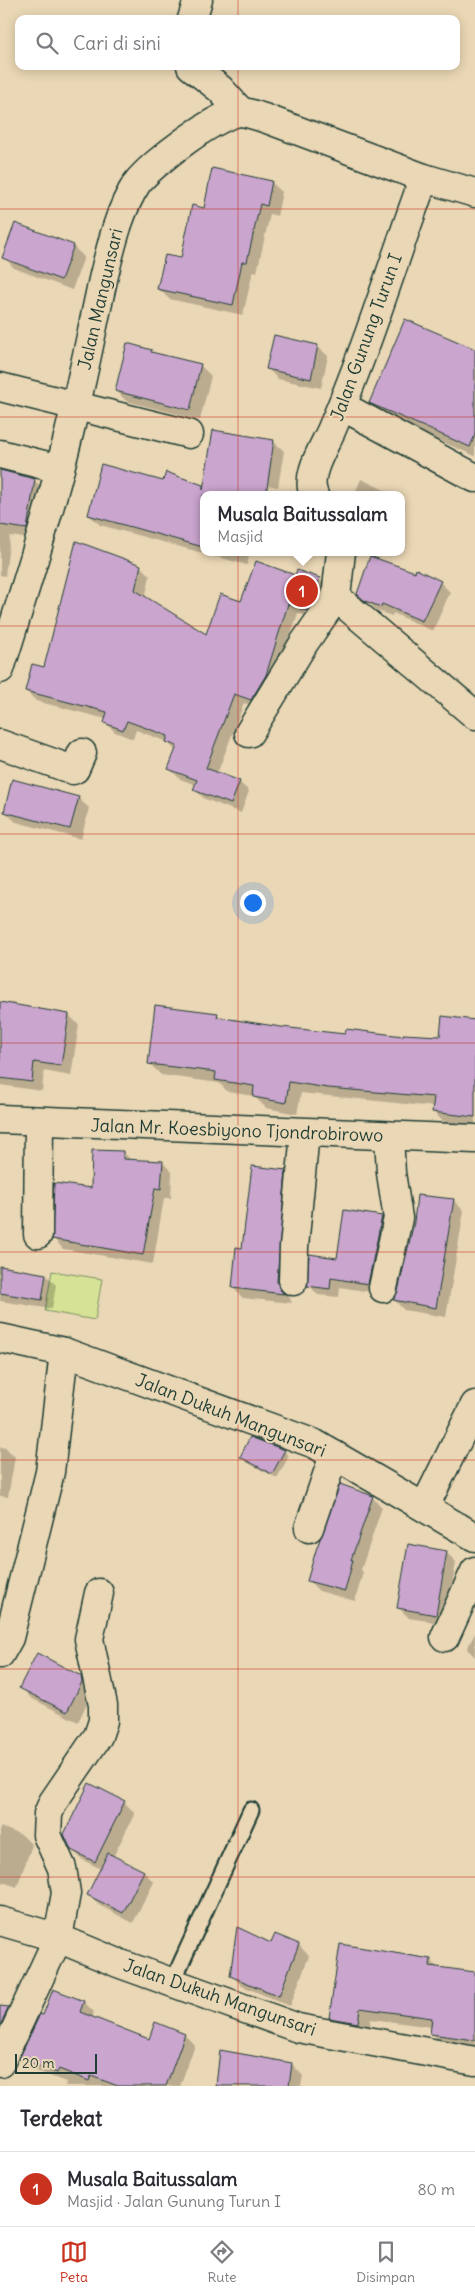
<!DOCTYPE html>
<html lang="id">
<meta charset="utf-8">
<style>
body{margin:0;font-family:Delius,sans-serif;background:#f7f7f7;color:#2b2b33}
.scale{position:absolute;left:15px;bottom:12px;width:82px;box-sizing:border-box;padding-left:5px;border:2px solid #1f3d34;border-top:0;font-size:14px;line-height:18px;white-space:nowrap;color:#1f3d34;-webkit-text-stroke:4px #ead7b5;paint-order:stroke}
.you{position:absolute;left:252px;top:902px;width:18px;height:18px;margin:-12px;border:4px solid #fff;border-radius:50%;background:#1a73e8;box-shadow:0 0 0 8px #1a73e833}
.badge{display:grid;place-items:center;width:32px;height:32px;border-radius:50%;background:#c8321e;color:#fff;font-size:16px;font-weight:700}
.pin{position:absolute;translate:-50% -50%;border:2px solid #fff;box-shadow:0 1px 5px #0006}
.popup{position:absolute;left:200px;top:491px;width:205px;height:65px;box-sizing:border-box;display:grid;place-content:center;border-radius:10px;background:#fff;filter:drop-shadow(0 1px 4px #0005);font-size:16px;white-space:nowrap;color:#7c7c81}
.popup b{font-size:19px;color:#2b2b33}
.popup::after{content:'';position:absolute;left:50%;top:100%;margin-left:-10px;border:10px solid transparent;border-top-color:#fff}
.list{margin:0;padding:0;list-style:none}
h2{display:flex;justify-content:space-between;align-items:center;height:65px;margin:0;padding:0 20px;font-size:21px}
h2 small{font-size:16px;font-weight:400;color:#7c7c81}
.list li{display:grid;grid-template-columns:32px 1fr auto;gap:15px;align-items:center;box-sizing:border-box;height:75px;padding:0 20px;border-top:1px solid #e1e1e2}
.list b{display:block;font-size:19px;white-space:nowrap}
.list p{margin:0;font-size:16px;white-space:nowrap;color:#7c7c81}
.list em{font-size:16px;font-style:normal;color:#7c7c81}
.icon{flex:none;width:28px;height:28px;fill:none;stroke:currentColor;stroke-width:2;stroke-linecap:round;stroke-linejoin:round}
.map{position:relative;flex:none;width:475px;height:2086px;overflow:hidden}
.search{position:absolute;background:#fff;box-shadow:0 2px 12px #0003;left:15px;right:15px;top:15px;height:55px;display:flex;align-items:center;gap:12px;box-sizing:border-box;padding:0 18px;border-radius:10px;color:#7c7c81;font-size:19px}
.sheet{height:140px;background:#fff}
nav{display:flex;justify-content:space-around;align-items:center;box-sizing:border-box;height:70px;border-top:1px solid #e1e1e2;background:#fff;font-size:14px;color:#7c7c81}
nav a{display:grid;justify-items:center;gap:2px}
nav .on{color:#c8321e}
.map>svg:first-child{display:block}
.green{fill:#d6e396;stroke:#7a9065}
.shadow{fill:#0003}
.building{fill:#caa5ce;stroke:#1f3d34}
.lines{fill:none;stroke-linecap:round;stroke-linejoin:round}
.lane-casing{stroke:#1f3d34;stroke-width:19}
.street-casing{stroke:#1f3d34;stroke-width:31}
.secondary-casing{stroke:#1f3d34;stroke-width:31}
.lane{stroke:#ead7b5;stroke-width:15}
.street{stroke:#ead7b5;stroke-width:28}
.secondary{stroke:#ead7b5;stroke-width:28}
.grid{fill:none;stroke:#c8321e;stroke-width:1;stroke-opacity:0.55}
.labels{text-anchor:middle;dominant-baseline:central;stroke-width:4;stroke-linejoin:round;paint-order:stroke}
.street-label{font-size:18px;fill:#1f3d34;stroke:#ead7b5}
</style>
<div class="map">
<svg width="475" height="2086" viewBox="0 0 475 2086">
<rect width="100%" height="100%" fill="#ead7b5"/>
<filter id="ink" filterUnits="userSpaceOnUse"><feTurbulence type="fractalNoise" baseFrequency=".02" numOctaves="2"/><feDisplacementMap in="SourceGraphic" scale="10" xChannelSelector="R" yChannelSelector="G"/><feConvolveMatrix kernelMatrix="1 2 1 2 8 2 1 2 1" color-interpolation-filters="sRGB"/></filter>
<g filter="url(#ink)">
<polygon class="green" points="52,1271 102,1279 95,1320 45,1311"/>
<g class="shadow">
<polygon points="271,182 282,192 277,216 270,214 257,272 253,271 243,315 169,299 159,289 182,260 205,210"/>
<polygon points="73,246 84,257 72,290 14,268 4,257"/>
<polygon points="317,346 328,356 321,388 278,379 268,369"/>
<polygon points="475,350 475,456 385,417 370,403"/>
<polygon points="151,351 154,354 200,365 211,376 200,420 126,401 116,390"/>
<polygon points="273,441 284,451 278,487 268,485 265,495 203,495 203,552 250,552 247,565 100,525 89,515 164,482 167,474 205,487"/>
<polygon points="0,475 34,480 46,491 38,540 10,536 5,576 0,575"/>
<polygon points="361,479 395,495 354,495"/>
<polygon points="401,501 405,505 401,515"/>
<polygon points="140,566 150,576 145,598 207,636 242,603 296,577 319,579 329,589 317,620 298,613 275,685 261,709 244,703 217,774 239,782 249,791 241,813 205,799 195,790 196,785 180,779 170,769 176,751 167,742 136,730 133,739 115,732 105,722 106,719 36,701 26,691 44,668"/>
<polygon points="440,582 450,592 433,631 393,613 392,616 377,611 358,594"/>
<polygon points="78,798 89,808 81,839 16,822 5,812"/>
<polygon points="0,1004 69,1015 79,1025 71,1076 44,1071 42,1091 0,1085"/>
<polygon points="217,1014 222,1019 281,1028 346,1035 404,1038 441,1038 475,1021 475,1127 446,1124 433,1112 434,1107 301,1093 297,1114 266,1108 254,1096 228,1092 219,1083 161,1075 149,1063"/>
<polygon points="123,1152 132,1161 162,1162 172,1172 171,1198 164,1198 153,1264 63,1249 54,1239"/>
<polygon points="285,1171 296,1182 287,1292 292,1303 243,1298 233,1288 243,1249"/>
<polygon points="453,1200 464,1211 446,1317 404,1310 394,1300"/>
<polygon points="381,1218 391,1227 377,1293 340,1287 339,1297 318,1295 309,1285"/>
<polygon points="0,1267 46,1275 56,1285 52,1309 0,1301"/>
<polygon points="0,1447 6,1448 15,1457 8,1497 0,1496"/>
<polygon points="284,1451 289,1456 277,1478 246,1462 241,1457"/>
<polygon points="372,1497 382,1507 361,1570 363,1572 355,1601 319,1591 309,1581"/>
<polygon points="446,1552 456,1562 446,1624 409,1618 399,1608"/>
<polygon points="475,1633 475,1657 467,1649"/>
<polygon points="80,1677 91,1688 92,1693 78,1722 31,1698 21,1687"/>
<polygon points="124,1802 135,1813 113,1857 144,1872 154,1882 133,1923 99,1905 88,1895 101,1869 83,1860 72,1850"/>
<polygon points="0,1827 22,1835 32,1845 17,1887 0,1881"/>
<polygon points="275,1936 299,1945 309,1956 290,2006 242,1986 232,1976 272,1944"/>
<polygon points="430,1960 438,1968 475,1973 475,2049 443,2045 432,2033 432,2027 371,2019 369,2034 342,2029 330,2017"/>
<polygon points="84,2002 94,2012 92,2018 149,2041 184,2035 195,2045 180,2086 65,2086 66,2082 31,2069 21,2058 44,2016"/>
<polygon points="0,2007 8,2009 18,2019 0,2057"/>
<polygon points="292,2064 303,2076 301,2086 217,2086"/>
</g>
<g class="building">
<polygon points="212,168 272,181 267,206 260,204 247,262 242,262 233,305 157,289 165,255 181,258 192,205 204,208"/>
<polygon points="15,223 74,245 61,280 2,258"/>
<polygon points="405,319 475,349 475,435 470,447 369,403"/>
<polygon points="274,335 318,345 311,379 266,369"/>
<polygon points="127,343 152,350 151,352 201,364 190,410 115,391"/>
<polygon points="213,430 274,440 266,495 203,495 203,547 88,515 101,464 163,481 166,472 203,485 203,490"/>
<polygon points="0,470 35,479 27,529 0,525"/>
<polygon points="76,541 141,565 135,590 206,634 220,594 241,601 256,561 295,575 297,570 320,578 307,611 288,604 266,675 251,700 234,694 206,768 240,781 231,804 193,790 197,780 168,769 177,746 166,742 168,736 127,721 123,730 104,723 107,712 25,691 32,664 44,667"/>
<polygon points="370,556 415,572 416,569 441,581 422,621 382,604 381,607 365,601 357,594"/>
<polygon points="12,779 79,797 70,829 4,812"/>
<polygon points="0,1002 69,1014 61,1066 34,1062 32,1082 0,1078"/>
<polygon points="155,1005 218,1013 217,1017 281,1027 345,1034 346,1029 403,1036 403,1034 440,1036 442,1016 475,1020 475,1117 432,1112 434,1097 328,1088 289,1082 286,1103 253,1097 254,1086 215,1080 216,1072 148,1064"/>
<polygon points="92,1150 123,1151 123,1159 163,1161 161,1189 155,1188 143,1255 52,1239 54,1183 91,1188"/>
<polygon points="252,1166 286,1170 277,1281 279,1288 284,1294 232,1288 236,1247 242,1248"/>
<polygon points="417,1195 454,1199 436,1308 393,1300 398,1291 414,1222"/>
<polygon points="344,1210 382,1216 368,1284 331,1278 330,1289 307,1286 309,1254 337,1258"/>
<polygon points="0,1266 46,1274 42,1300 0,1293"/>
<polygon points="250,1437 285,1450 272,1474 240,1457"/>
<polygon points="340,1484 373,1496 351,1560 353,1560 345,1591 307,1581 316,1550"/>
<polygon points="408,1544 447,1551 436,1615 397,1608"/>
<polygon points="37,1653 81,1676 82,1682 67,1712 19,1688"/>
<polygon points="89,1783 125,1801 95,1862 71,1850 64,1834"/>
<polygon points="108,1853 144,1871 123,1913 87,1895"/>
<polygon points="237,1927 271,1943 275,1934 299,1944 279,1996 230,1976"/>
<polygon points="340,1944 431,1959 430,1966 475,1972 475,2040 430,2034 432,2018 360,2008 358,2023 329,2018"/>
<polygon points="53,1989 84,2001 80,2012 149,2039 155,2022 185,2034 166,2086 118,2086 91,2076 89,2081 59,2069 57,2073 19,2059 40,2014 43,2015"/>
<polygon points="0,2006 9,2007 0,2026"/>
<polygon points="220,2050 292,2063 289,2086 216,2086"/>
</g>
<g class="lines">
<g class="lane-casing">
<polyline id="lane" points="172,1983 251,1810"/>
</g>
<g class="street-casing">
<g id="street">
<polyline points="192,19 198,0"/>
<polyline points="191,66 220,89 241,112"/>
<polyline points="0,387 189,434"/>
<polyline points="342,406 475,478"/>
<polyline points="0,454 60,469"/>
<path d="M314 495C305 476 323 449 331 431 367 349 393 262 424 178"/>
<polyline points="341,552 336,597 475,715"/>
<path d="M0 669C27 582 55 496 75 408 86 364 94 319 104 275 112 243 119 211 137 183 150 165 220 111 242 112 250 113 260 117 267 119L424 178 475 193"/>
<polyline points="249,733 304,643 336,597"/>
<polyline points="0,744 73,770 75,769 82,753"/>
<polyline points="38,1234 39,1121"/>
<polyline points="293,1281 294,1247 305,1133"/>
<polyline points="383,1288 398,1218 391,1173 389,1136"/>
<polyline points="0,1338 64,1352 315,1444 475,1537"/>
<polyline points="425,1506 475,1405"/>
<polyline points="309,1528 334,1455"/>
<polyline points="445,1637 475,1571"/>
<polyline points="0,1654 9,1638 50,1472 64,1352"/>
<polyline points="0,1921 58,1938 118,1963 298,2028 475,2061"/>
<polyline points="0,2063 58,1938 66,1893 62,1868 47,1835 48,1814 53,1802 98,1736 103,1721 103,1705 89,1639 99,1593"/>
</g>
</g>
<g class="secondary-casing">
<polyline id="secondary" points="0,1119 475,1139"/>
</g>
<use href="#lane" class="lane"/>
<use href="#street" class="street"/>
<use href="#secondary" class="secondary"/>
</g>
</g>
<path class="grid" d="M238 0V19M238 66V2086M0 209H475M0 417H475M0 626H475M0 834H475M0 1043H475M0 1252H475M0 1460H475M0 1669H475M0 1877H475"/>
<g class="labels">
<g class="street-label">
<text transform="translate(100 299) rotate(-77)">Jalan Mangunsari</text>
<text transform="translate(366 337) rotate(-70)">Jalan Gunung Turun I</text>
<text transform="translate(237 1130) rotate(2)">Jalan Mr. Koesbiyono Tjondrobirowo</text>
<text transform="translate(231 1415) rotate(21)">Jalan Dukuh Mangunsari</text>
<text transform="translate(220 1997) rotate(19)">Jalan Dukuh Mangunsari</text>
</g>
</g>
</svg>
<div class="scale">20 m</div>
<div class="you"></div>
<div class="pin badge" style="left:302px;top:591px">1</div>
<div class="popup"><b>Musala Baitussalam</b>Masjid</div>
<div class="search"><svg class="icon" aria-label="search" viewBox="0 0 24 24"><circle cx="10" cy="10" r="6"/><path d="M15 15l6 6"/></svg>Cari di sini</div>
</div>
<section class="sheet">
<h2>Terdekat<small></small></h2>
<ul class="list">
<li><span class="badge">1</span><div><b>Musala Baitussalam</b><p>Masjid · Jalan Gunung Turun I</p></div><em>80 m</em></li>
</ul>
</section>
<nav>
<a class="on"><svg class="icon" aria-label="map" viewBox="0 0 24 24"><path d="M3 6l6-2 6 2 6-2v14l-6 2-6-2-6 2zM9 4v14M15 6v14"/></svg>Peta</a>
<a><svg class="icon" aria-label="directions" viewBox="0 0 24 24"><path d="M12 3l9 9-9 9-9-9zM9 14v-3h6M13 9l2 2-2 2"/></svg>Rute</a>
<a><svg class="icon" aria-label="saved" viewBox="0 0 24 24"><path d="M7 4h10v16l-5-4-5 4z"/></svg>Disimpan</a>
</nav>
